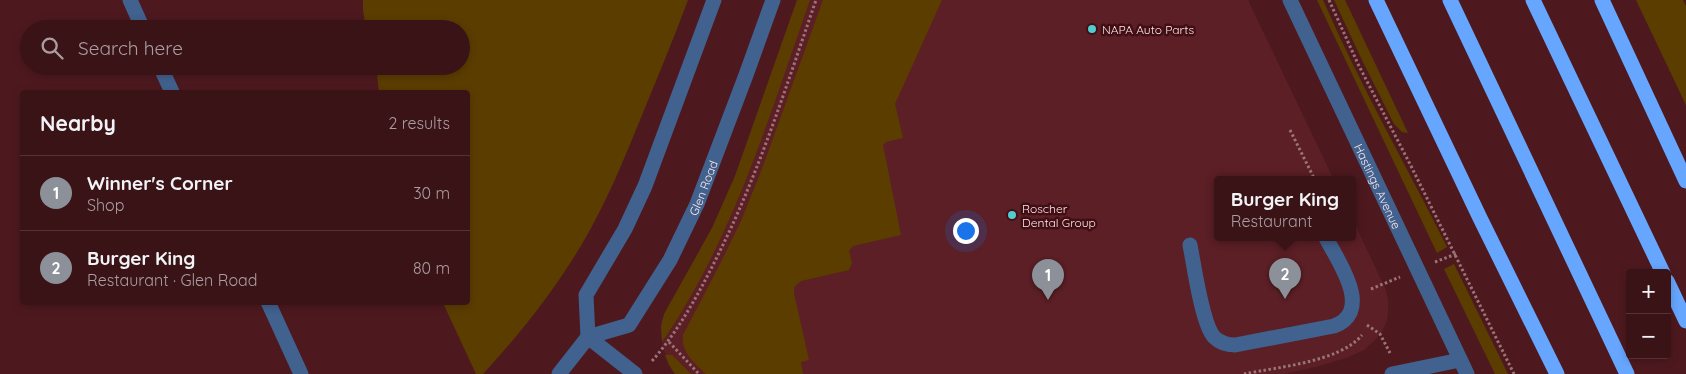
<!DOCTYPE html>
<meta charset="utf-8">
<style>
body{margin:0;font-family:Quicksand,sans-serif;background:#452024;color:#f1f3f6}
.controls{position:absolute;right:15px;bottom:15px;display:grid;overflow:hidden;border-radius:5px;box-shadow:0 2px 8px #0003}
.controls button{width:45px;height:45px;display:grid;place-items:center;padding:0;border:0;border-bottom:1px solid #543236;background:#3a1317;color:#f1f3f6;font:25px sans-serif}
.you{position:absolute;left:965px;top:230px;width:18px;height:18px;margin:-12px;border:4px solid #fff;border-radius:50%;background:#1a73e8;box-shadow:0 0 0 8px #1a73e833}
.badge{display:grid;place-items:center;width:32px;height:32px;border-radius:50%;background:#8c9099;color:#fff;font-size:16px;font-weight:700}
.pin{position:absolute;translate:-50% -41px;filter:drop-shadow(0 1px 2px #0008)}
.pin::after{content:'';position:absolute;top:26px;width:18px;height:15px;background:inherit;clip-path:polygon(0 0,100% 0,50% 100%)}
.popup{position:absolute;left:1214px;top:176px;width:142px;height:65px;box-sizing:border-box;display:grid;place-content:center;border-radius:5px;background:#3a1317;filter:drop-shadow(0 1px 4px #0005);font-size:16px;white-space:nowrap;color:#ab9ea1}
.popup b{font-size:19px;color:#f1f3f6}
.popup::after{content:'';position:absolute;left:50%;top:100%;margin-left:-10px;border:10px solid transparent;border-top-color:#3a1317}
.list{margin:0;padding:0;list-style:none}
h2{display:flex;justify-content:space-between;align-items:center;height:65px;margin:0;padding:0 20px;font-size:21px}
h2 small{font-size:16px;font-weight:400;color:#ab9ea1}
.list li{display:grid;grid-template-columns:32px 1fr auto;gap:15px;align-items:center;box-sizing:border-box;height:75px;padding:0 20px;border-top:1px solid #543236}
.list b{display:block;font-size:19px;white-space:nowrap}
.list p{margin:0;font-size:16px;white-space:nowrap;color:#ab9ea1}
.list em{font-size:16px;font-style:normal;color:#ab9ea1}
.icon{flex:none;width:28px;height:28px;fill:none;stroke:currentColor;stroke-width:2;stroke-linecap:round;stroke-linejoin:round}
.map{position:relative;flex:none;width:1686px;height:374px;overflow:hidden}
.search{position:absolute;background:#3a1317;box-shadow:0 2px 8px #0003;left:20px;top:20px;width:450px;height:55px;display:flex;align-items:center;gap:12px;box-sizing:border-box;padding:0 18px;border-radius:28px;color:#ab9ea1;font-size:19px}
.panel{position:absolute;background:#3a1317;box-shadow:0 2px 8px #0003;left:20px;top:90px;width:450px;height:215px;border-radius:5px}
.map>svg:first-child{display:block}
.built{fill:#5b1f25}
.green{fill:#5c3d00}
.lines{fill:none;stroke-linecap:round;stroke-linejoin:round}
.path{stroke:#9b7478;stroke-width:3;stroke-dasharray:2.5 2.5;stroke-linecap:butt}
.minor{stroke:#41618e;stroke-width:15}
.highway{stroke:#66a6fe;stroke-width:15}
.poi-dot{fill:#52cdcf;stroke:#420e15;stroke-width:2}
.labels{text-anchor:middle;dominant-baseline:central;stroke-width:5;stroke-linejoin:round;paint-order:stroke}
.poi-label{font-size:12px;fill:#fde7e7;stroke:#420e15;text-anchor:start}
.street-label{font-size:12px;fill:#fde7e7;stroke:#420e15}
</style>
<div class="map">
<svg width="1686" height="374" viewBox="0 0 1686 374">
<rect width="100%" height="100%" fill="#4d191f"/>
<polygon class="built" points="797,0 1248,0 1334,180 1218,180 1218,238 1352,238 1353,220 1385,288 1388,299 1388,313 1387,320 1382,332 1374,341 1364,350 1349,357 1316,367 1284,374 675,374 669,365 663,347 661,333 662,320 712,228 723,203 735,176"/>
<g class="green">
<path d="M363 0H688C673 41 656 80 640 120 623 162 605 205 582 244 554 291 520 334 483 374H476L443 303 468 302V92H379L376 66H461V29H366L363 10Z"/>
<path d="M797 0H810C769 117 733 239 662 342L661 326 664 314 712 228 735 176Z"/>
<path d="M823 0H942L895 104 903 138 886 142 883 145 901 235 853 246 849 251 852 263 849 270 801 281 794 287V293L809 360 801 362 803 374H706C694 363 681 352 683 335L721 262 741 221 763 166Z"/>
<path d="M1317 0H1323C1360 85 1406 165 1447 247L1437 253Z"/>
<polygon points="1334,0 1345,0 1408,133 1402,132 1394,124 1362,60"/>
<polygon points="1636,0 1683,0 1686,6 1686,105"/>
<polygon points="1454,264 1508,374 1495,374 1444,269"/>
<polygon points="665,355 672,355 691,374 675,374 669,365"/>
</g>
<g class="lines">
<g class="path">
<polyline points="1329,0 1358,64 1411,166 1514,374"/>
<polyline points="1290,130 1315,180"/>
<polyline points="1435,262 1456,254"/>
<polyline points="1371,289 1400,277"/>
<polyline points="1367,325 1380,334 1390,353"/>
<polyline points="669,342 699,374"/>
<path d="M652 361C679 330 698 295 716 259 758 176 786 87 816 0"/>
<path d="M1244 374C1277 367 1340 362 1362 335"/>
</g>
<g class="minor">
<polyline points="130,0 143,29"/>
<path id="s1" d="M1290 0 1467 374"/>
<polyline points="160,66 172,92"/>
<path d="M1190 245C1194 265 1202 324 1214 337 1220 343 1227 345 1235 345L1334 326C1374 311 1338 261 1326 238"/>
<polyline points="268,302 301,374"/>
<path id="s2" d="M559 374 588 337 629 325 670 260 697 204 746 75 773 0"/>
<polyline points="635,374 588,337 586,295 625,229 645,186 714,0"/>
<polyline points="1392,374 1460,360"/>
</g>
<g class="highway">
<polyline points="1376,0 1480,218 1557,374"/>
<polyline points="1450,0 1627,374"/>
<polyline points="1533,0 1663,273"/>
<polyline points="1602,0 1686,181"/>
<polyline points="1667,281 1686,321"/>
</g>
</g>
<g class="poi-dot">
<circle cx="1092" cy="29" r="5"/>
<circle cx="1012" cy="215" r="5"/>
</g>
<g class="labels">
<g class="poi-label">
<text x="1102" y="29">NAPA Auto Parts</text>
<text x="1022" y="208">Roscher<tspan x="1022" dy="14">Dental Group</tspan></text>
</g>
<g class="street-label">
<text stroke="none"><textPath href="#s2" startOffset="246">Glen Road</textPath></text>
<text stroke="none"><textPath href="#s1" startOffset="206">Hastings Avenue</textPath></text>
</g>
</g>
</svg>
<div class="controls">
<button>+</button>
<button>−</button>
</div>
<div class="you"></div>
<div class="pin badge" style="left:1048px;top:300px">1</div>
<div class="pin badge" style="left:1285px;top:299px">2</div>
<div class="popup"><b>Burger King</b>Restaurant</div>
<div class="search"><svg class="icon" aria-label="search" viewBox="0 0 24 24"><circle cx="10" cy="10" r="6"/><path d="M15 15l6 6"/></svg>Search here</div>
<section class="panel">
<h2>Nearby<small>2 results</small></h2>
<ul class="list">
<li><span class="badge">1</span><div><b>Winner's Corner</b><p>Shop</p></div><em>30 m</em></li>
<li><span class="badge">2</span><div><b>Burger King</b><p>Restaurant · Glen Road</p></div><em>80 m</em></li>
</ul>
</section>
</div>
